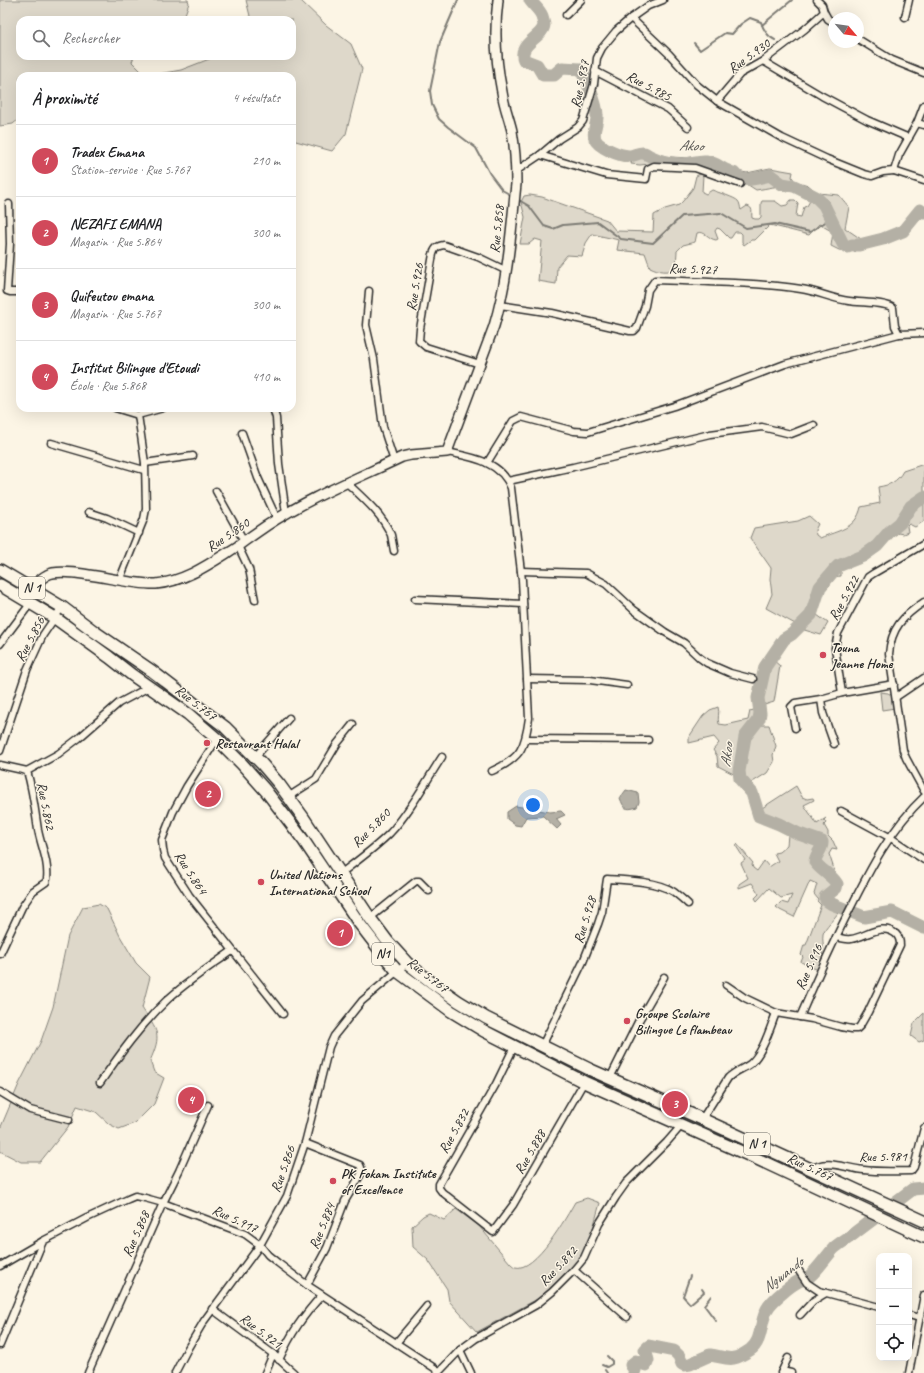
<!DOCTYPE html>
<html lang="fr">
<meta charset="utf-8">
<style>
body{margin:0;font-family:Caveat,sans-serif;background:#f2f2f2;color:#202124}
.controls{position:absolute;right:12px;bottom:12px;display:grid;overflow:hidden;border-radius:8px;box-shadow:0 4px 16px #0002}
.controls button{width:36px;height:36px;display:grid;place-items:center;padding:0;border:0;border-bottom:1px solid #e0e0e0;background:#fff;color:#202124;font:20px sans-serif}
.compass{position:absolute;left:828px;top:12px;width:36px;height:36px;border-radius:50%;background:#fff;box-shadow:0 4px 16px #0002;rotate:119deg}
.you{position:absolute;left:533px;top:805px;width:14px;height:14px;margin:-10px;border:3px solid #fff;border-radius:50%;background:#1a73e8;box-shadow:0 0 0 6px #1a73e833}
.badge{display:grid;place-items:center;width:26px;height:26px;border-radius:50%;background:#d1495b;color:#fff;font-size:13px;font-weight:700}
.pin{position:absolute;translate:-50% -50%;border:2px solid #fff;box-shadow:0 1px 4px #0006}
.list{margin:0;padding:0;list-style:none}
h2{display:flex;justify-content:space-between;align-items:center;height:52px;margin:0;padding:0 16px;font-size:17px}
h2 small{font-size:13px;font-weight:400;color:#757577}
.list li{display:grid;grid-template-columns:26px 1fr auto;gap:12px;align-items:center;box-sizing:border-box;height:72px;padding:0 16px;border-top:1px solid #e0e0e0}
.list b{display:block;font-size:15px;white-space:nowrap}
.list p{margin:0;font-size:13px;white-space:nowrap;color:#757577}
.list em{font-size:13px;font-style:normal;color:#757577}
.icon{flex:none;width:22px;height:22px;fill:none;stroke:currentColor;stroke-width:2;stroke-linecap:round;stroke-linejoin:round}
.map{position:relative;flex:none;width:924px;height:1373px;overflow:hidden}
.search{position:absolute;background:#fff;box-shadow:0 4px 16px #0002;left:16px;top:16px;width:280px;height:44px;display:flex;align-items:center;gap:10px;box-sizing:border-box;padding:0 14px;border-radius:12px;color:#757577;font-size:15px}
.panel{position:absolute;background:#fff;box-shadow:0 4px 16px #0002;left:16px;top:72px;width:280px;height:340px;border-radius:12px}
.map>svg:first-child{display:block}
.green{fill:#ded8ca;stroke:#84827a}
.water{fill:#b4b0a5;stroke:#7d7b74}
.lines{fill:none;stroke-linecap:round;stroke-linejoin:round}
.stream{stroke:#7d7b74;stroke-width:2}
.river{stroke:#b4b0a5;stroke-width:13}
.street-casing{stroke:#2b2b2b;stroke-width:9}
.secondary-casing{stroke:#2b2b2b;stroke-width:12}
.highway-casing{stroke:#2b2b2b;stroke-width:14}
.street{stroke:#fcf5e5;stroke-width:6}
.secondary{stroke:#fcf5e5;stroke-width:9}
.highway{stroke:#fcf5e5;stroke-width:11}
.poi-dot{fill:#d1495b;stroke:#fcf5e5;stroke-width:1.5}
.labels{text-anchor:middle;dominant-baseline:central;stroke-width:3;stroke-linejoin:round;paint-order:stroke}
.shield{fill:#fcf5e5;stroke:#6a6863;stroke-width:1}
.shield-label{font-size:13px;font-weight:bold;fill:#2b2b2b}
.street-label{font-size:14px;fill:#2b2b2b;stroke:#fcf5e5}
.poi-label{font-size:14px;font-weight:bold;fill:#2b2b2b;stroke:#fcf5e5;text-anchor:start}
.water-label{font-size:15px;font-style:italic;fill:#545350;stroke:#fcf5e5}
</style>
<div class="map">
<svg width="924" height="1373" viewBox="0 0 924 1373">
<rect width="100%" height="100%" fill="#fcf5e5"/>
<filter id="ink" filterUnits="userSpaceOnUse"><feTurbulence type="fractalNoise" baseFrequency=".025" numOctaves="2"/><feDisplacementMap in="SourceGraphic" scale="8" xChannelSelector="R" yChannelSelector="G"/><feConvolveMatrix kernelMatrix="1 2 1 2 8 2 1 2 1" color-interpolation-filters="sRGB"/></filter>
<g filter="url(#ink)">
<g class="green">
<polygon points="0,0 188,0 189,3 183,20 20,20 20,56 134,56 132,62 146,76 20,76 20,118 13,124 0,126"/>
<polygon points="246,0 300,0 326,25 351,44 362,69 346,134 332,151 292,140 292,76 147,76 181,70 217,56 292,56 292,20 251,20"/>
<path d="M652 156 708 159 732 170 747 173 770 168 793 172 792 177 795 181 808 185 818 193 839 195 849 207 845 228 861 239 855 252 839 250 831 246 833 232 819 224 809 235 770 225 755 240H751L744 245 742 242V234L740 232H735L731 238H729L720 229 717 228 715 231 718 239 716 240C708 239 705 230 697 233L695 242 683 245 677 251 676 267C670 274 658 271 650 267L645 253 617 250 619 240 592 234 586 243 582 256 567 255 557 267 556 284 538 281 542 241 535 239 529 244H520L525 217 521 202 524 196 530 195 542 197 607 220 616 231 653 232 654 215 665 209 679 205 683 201 693 188 696 176 700 174 703 175 702 192 706 194 712 190C717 192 736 198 738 201 740 203 740 207 741 210L747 206C754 208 751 212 752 218L755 219H759L761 217V203L762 201H775L782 206 787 205 791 200H795L798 203 796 216 801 217 804 207 807 206 811 199C788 181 782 186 756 190L742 181 726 177 715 167 709 165 687 168 649 164 640 165 631 164 633 159Z"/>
<path d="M924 464V521L915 527 909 524 907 526 908 532 903 534 898 533C889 539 883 547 874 553 868 558 860 561 854 564H852L841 571V576C834 577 834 575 828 581L830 585 826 589 822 587 813 612 828 623 821 635 801 629 783 644 773 660 780 666 774 702 761 706 762 725H769L776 746 773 755 774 762 767 773 751 783 718 766 717 756 713 750 719 743 714 737 689 743V737L703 716 710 710 718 707C720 713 717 718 719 724L726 725 748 720 750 711 757 709 758 708C757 689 758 665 773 653L788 631 792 633 797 625 766 608 772 594 770 579 771 568 750 538 754 528 798 521 809 516 818 524 815 530 816 535 820 538C839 530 856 529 861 507L880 503 878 487C890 485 897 482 903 471Z"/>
<polygon points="880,692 888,693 893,696 895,708 882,710"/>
<polygon points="796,786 802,797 807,799 813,798 814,800 804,805 817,824 826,818 824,820 826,823 824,825 828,832 828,836 833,841 837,850 832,849 829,854 834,869 832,872 827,870 818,860 824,849 824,841 802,833 789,826 767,815 762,810 762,808"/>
<path d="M785 829 794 834 818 843C811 860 813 863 826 876 828 878 831 880 831 883 832 889 823 893 822 899L827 904 839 911C835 919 825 926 823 934 822 940 824 944 823 949 823 953 820 967 818 970L801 962 803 957 801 955 804 945H806L821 905 817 901 818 899 814 894 817 884 810 881 794 917 780 910 776 907 781 902 788 904 792 895 781 898 769 888 757 901 755 898 759 894 752 883 739 888V884L748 878 741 863 745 860 736 846 737 844 753 863 752 865 753 868 757 871 764 861 769 867 778 861 774 853 779 852 787 845 788 835 785 832Z"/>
<path d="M99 904 107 909 120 936 136 963 150 977 142 1008C158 1032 162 1034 150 1061L154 1072 164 1078 154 1104 135 1123 119 1129 109 1124 96 1112 77 1106 68 1127 40 1162H21L0 1151V1129L19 1084 41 1041 53 1007 68 936 83 907Z"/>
<polygon points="924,1013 924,1040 919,1042 911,1036 914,1023"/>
<path d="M587 1198 600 1203 590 1239 577 1263 539 1298 477 1332 449 1301 447 1289 428 1260 413 1247 412 1226 423 1216 429 1213 444 1220 456 1209 479 1226 510 1263C511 1264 513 1266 515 1267 535 1273 567 1216 575 1202Z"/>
</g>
<g class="water">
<path d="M626 790 638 793 639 802 637 807C625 811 624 808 620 798Z"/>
<polygon points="516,806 550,812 561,811 565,815 556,819 561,825 557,829 543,816 526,817 521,826 515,825 507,819 507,812"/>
</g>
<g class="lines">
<g class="stream">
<polyline points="458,0 440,42 430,91 432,105 439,119 448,127 476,148 490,174 502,190 511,195"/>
<polyline points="762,25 792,0"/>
<path d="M694 43 700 50 725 33 732 34 741 24 750 18 761 22C763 29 768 37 775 40"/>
<polyline points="517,199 529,206 544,226 553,229 563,225 598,222 621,239 653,243 682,216 721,213 746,228 775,224 810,232 830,219"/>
<polyline points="690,1276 683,1296 690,1304 704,1292 702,1289"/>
<polyline points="711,1296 704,1305 716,1321"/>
<polyline points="602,1365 607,1367 612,1364 612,1361 607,1356"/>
<polyline points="605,1370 607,1373"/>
</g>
<g class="river">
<path d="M530 0C533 5 540 10 542 16 542 18 544 23 544 25 543 37 517 44 524 60L537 65 543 75H554L562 68 580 69C586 77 597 105 597 115 598 123 592 130 595 139 598 147 620 156 629 156 634 156 639 152 644 153 647 154 649 156 652 157 660 161 673 164 682 164 691 164 698 160 706 161 717 163 724 171 734 173 742 185 758 177 770 175L782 184 794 186 816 197 824 205 843 244 848 247 852 245H859L883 239 903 231 920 210 924 213"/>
<path d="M924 497 911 506 900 523 890 531 877 546 863 556 838 566 835 569 820 587 811 615 792 634 784 639 765 667 758 698 760 713 759 719 745 737 739 771 740 779 752 793 759 816 779 824 799 834 822 842C823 849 815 855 815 862 821 871 831 874 837 884L836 888 825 897 826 900 832 904 864 917 892 912 924 928"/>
<path d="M634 1373 635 1370 631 1365 636 1361 646 1365 648 1360 645 1350 649 1346 674 1351 679 1356 682 1364 684 1365 690 1364 710 1355C729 1358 731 1363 750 1350 764 1340 759 1319 769 1306 774 1299 791 1285 799 1281 802 1279 807 1278 810 1276 819 1268 826 1257 834 1248 841 1242 849 1238 856 1232L913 1189 924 1188"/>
</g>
<g class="street-casing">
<g id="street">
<polyline points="824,12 828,19 834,23"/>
<polyline points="566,15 581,0"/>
<polyline points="905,17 909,0"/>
<polyline points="631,18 669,54 697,85 717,101 740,74 763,61 805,29 824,12 822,5 817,0"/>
<polyline points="858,39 892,60 924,73"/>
<polyline points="763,61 822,96 867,120 909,138"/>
<polyline points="595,71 668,109 688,127"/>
<polyline points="717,101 782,138 827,159 864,174 872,176 883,172 894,171"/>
<polyline points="924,105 917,123 924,125"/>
<polyline points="917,123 899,155 894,171 924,181"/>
<polyline points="540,155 606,175 646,179 648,169 654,166 695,168 740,184"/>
<polyline points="516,171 540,155 559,139 578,127 583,121 594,84 597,58 602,48 616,31 631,18 648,6 663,0"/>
<polyline points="9,204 10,244 7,291 10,292 20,292"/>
<polyline points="369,291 366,325 374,359 383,427 394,461"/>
<path d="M500 305 552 313 630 331H634L637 328 645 306 648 290 655 280C704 282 753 282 801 289 817 291 832 299 849 301 860 303 885 302 893 308L895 326 899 334 924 333"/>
<path d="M480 364 426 347 419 341 420 329 433 254C435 248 437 246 444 245L478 257 507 271"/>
<polyline points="115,408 138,415"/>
<polyline points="273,408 276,418 279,464 286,513"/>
<polyline points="242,433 258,478 277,519"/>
<polyline points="51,443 144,470"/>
<path d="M447 452C471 457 501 461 511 488L522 580 529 718C525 748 521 758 492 771"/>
<polyline points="145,463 193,456"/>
<polyline points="487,463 513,421 521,417 574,431 588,432 674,406 785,364 899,334"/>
<polyline points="508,481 573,467 710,434 762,427 791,434 814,425"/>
<path d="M347 483C363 498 382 514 391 535 392 540 393 546 394 551"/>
<polyline points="216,491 244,541"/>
<polyline points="89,512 107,518 139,533"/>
<polyline points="238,546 249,569 255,600"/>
<polyline points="521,571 586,573 606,584 634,610 665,632 684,643 700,658 707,663 730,673 753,679"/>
<polyline points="119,581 144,519 146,509 145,463 138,415 163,408"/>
<polyline points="415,599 523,604"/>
<path d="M924 602C903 616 891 628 889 654L903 750 906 758 924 791"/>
<polyline points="0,644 30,604"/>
<polyline points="527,679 590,680 627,685"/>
<polyline points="842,693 835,648 838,633 868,577 874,573 924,544"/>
<polyline points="896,697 924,678"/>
<polyline points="795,728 791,707 795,703 821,699"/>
<polyline points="217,739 187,786 173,812 162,840 163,850 165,858 189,895 283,1014"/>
<polyline points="526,739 648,740"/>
<polyline points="834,744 823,713 821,699 842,693 894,684"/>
<polyline points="0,751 27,670 43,635 62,607"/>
<polyline points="255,757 289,718"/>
<polyline points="0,765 27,771"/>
<polyline points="288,797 316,779 337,744 353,724"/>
<polyline points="841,811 891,838 924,860"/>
<path d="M340 874C357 861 375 848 390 833 410 812 426 781 442 757"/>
<polyline points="370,918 416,881 419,881 429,891"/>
<path d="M0 954 22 907 33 891 46 882 47 879C49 862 41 846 38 830 35 810 33 791 27 771L58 754 79 738 119 703 149 687"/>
<polyline points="726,985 745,998 776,1013"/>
<path d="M800 1017 812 1019 841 1027 852 1029H857L860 1026 868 1012 900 945C900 941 899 937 896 934 882 922 866 937 851 939 846 940 841 938 836 937"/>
<path d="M542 1046 583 962 598 924 602 912 607 879C626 880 657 881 674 892 679 896 684 900 688 904"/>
<polyline points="514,1047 496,1084 439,1184 439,1188 442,1192 493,1232 513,1205 584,1082"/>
<polyline points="610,1078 638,1022 664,977"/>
<path d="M100 1083C120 1054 140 1026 166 1001 186 982 210 967 232 951"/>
<polyline points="0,1092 30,1110 69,1120"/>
<path d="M702 1119 728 1078C735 1071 743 1069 750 1064 763 1053 770 1028 776 1013L800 1017C816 980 832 944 850 909 870 869 891 828 924 797"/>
<polyline points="305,1143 360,1165 362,1170 361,1174 345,1201 327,1248 307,1285"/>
<path d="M812 1169C826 1158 848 1169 864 1170 879 1172 895 1171 911 1171L914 1167 924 1128"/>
<polyline points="0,1266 43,1241 87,1218 128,1199 135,1196 145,1198 163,1203 245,1234 260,1245 268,1255 278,1263 307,1285 439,1371"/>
<polyline points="574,1270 627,1317"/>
<polyline points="799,1271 807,1283 819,1291 879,1307"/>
<polyline points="212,1309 273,1354 294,1373"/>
<polyline points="800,1315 813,1301 826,1293"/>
<polyline points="909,1315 919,1318"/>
<polyline points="396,1343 427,1306"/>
<polyline points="0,1345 43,1241"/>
<polyline points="460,1350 471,1373"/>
<path d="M279 1360C291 1333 303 1316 322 1295"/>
<polyline points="782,1371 791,1373"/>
<polyline points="88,1373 163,1203 179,1171 208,1105"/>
<polyline points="175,1373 188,1348 204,1321 260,1245 287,1196 305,1143 329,1047 334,1036 362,1001 407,963"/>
<polyline points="265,1373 273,1354"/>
<polyline points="438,1373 460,1350 475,1339 536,1305 552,1292 574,1270 584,1258 599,1224 616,1197 626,1183 667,1142 681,1126"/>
<polyline points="781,1373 788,1358"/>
<polyline points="909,1373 924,1295"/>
</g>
</g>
<g class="secondary-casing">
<path id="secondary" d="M25 600C31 591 37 580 47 575 65 565 130 586 156 584 187 581 212 562 238 546 247 539 256 533 266 526 308 498 356 479 402 457L411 455 447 452 494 326C508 280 511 232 516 184 516 166 515 148 512 131 509 118 504 106 502 92 496 62 494 31 498 0"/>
</g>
<g class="highway-casing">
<g id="highway">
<polyline points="0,570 62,607 95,632 152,671 225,727 261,763 279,784 303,817 370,918 388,942 407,963 431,982 458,1001 486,1018 591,1070 702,1119 924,1221"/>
<polyline points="0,585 55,618 109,657 132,675 188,714 217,739 242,764 266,791 304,841 359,923 382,953 397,971 451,1011 484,1031 584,1082 753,1157 924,1237"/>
</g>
</g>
<use href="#street" class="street"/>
<use href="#secondary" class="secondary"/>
<use href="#highway" class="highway"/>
</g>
</g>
<g class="poi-dot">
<circle cx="823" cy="655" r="4"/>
<circle cx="207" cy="743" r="4"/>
<circle cx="261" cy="882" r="4"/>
<circle cx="627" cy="1021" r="4"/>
<circle cx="333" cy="1181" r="4"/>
</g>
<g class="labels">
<g class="shield">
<rect x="19" y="577" width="26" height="22" rx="3"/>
<rect x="372" y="943" width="22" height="22" rx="3"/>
<rect x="744" y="1133" width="26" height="22" rx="3"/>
</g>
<g class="shield-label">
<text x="32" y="588">N 1</text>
<text x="383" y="954">N1</text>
<text x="757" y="1144">N 1</text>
</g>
<g class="street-label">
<text transform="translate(749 56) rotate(-36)">Rue 5.930</text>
<text transform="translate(580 84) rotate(-78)">Rue 5.937</text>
<text transform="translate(649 86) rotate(28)">Rue 5.985</text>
<text transform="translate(497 229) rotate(-84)">Rue 5.858</text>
<text transform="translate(693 269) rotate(2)">Rue 5.927</text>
<text transform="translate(415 287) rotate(-80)">Rue 5.926</text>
<text transform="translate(228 535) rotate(-34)">Rue 5.860</text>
<text transform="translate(844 598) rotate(-61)">Rue 5.922</text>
<text transform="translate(30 639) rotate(-62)">Rue 5.856</text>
<text transform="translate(196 703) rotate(38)">Rue 5.767</text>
<text transform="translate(46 806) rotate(79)">Rue 5.862</text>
<text transform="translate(371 828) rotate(-45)">Rue 5.860</text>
<text transform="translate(191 873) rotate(57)">Rue 5.864</text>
<text transform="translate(585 920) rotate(-73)">Rue 5.928</text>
<text transform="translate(809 967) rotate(-66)">Rue 5.916</text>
<text transform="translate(428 975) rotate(38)">Rue 5.767</text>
<text transform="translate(454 1131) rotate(-61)">Rue 5.832</text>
<text transform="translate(530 1152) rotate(-60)">Rue 5.888</text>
<text x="883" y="1156">Rue 5.981</text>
<text transform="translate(810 1167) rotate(25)">Rue 5.767</text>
<text transform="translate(283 1169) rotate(-70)">Rue 5.866</text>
<text transform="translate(235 1219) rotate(25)">Rue 5.917</text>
<text transform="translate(322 1226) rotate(-68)">Rue 5.884</text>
<text transform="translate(136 1234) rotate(-66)">Rue 5.868</text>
<text transform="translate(558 1266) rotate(-47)">Rue 5.892</text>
<text transform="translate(261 1331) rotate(37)">Rue 5.921</text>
</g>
<g class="poi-label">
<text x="831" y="647">Touna<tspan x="831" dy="16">Jeanne Home</tspan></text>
<text x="215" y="743">Restaurant Halal</text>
<text x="269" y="874">United Nations<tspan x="269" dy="16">International School</tspan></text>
<text x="635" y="1013">Groupe Scolaire<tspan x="635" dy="16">Bilingue Le flambeau</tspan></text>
<text x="341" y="1173">PK Fokam Institute<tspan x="341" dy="16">of Excellence</tspan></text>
</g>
<g class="water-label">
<text transform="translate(691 146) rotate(2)">Akoo</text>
<text transform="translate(727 755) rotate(-82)">Akoo</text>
<text transform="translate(783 1275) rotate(-38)">Ngwando</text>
</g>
</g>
</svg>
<div class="controls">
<button>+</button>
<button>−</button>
<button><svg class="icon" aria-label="locate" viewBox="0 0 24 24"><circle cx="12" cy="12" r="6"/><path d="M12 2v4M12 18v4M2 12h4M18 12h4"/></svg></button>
</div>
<svg class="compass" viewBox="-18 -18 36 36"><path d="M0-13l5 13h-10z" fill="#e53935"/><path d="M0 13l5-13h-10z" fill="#757577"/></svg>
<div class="you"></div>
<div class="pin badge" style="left:340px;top:933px">1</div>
<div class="pin badge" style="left:208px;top:794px">2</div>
<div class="pin badge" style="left:675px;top:1104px">3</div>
<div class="pin badge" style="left:191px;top:1100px">4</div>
<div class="search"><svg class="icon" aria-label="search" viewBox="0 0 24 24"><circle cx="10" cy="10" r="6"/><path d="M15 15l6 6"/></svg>Rechercher</div>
<section class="panel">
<h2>À proximité<small>4 résultats</small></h2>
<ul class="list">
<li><span class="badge">1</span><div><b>Tradex Emana</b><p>Station-service · Rue 5.767</p></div><em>210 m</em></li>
<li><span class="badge">2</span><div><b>NEZAFI EMANA</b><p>Magasin · Rue 5.864</p></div><em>300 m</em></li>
<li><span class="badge">3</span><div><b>Quifeutou emana</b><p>Magasin · Rue 5.767</p></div><em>300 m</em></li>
<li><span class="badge">4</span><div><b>Institut Bilingue d'Etoudi</b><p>École · Rue 5.868</p></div><em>410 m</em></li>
</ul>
</section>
</div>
